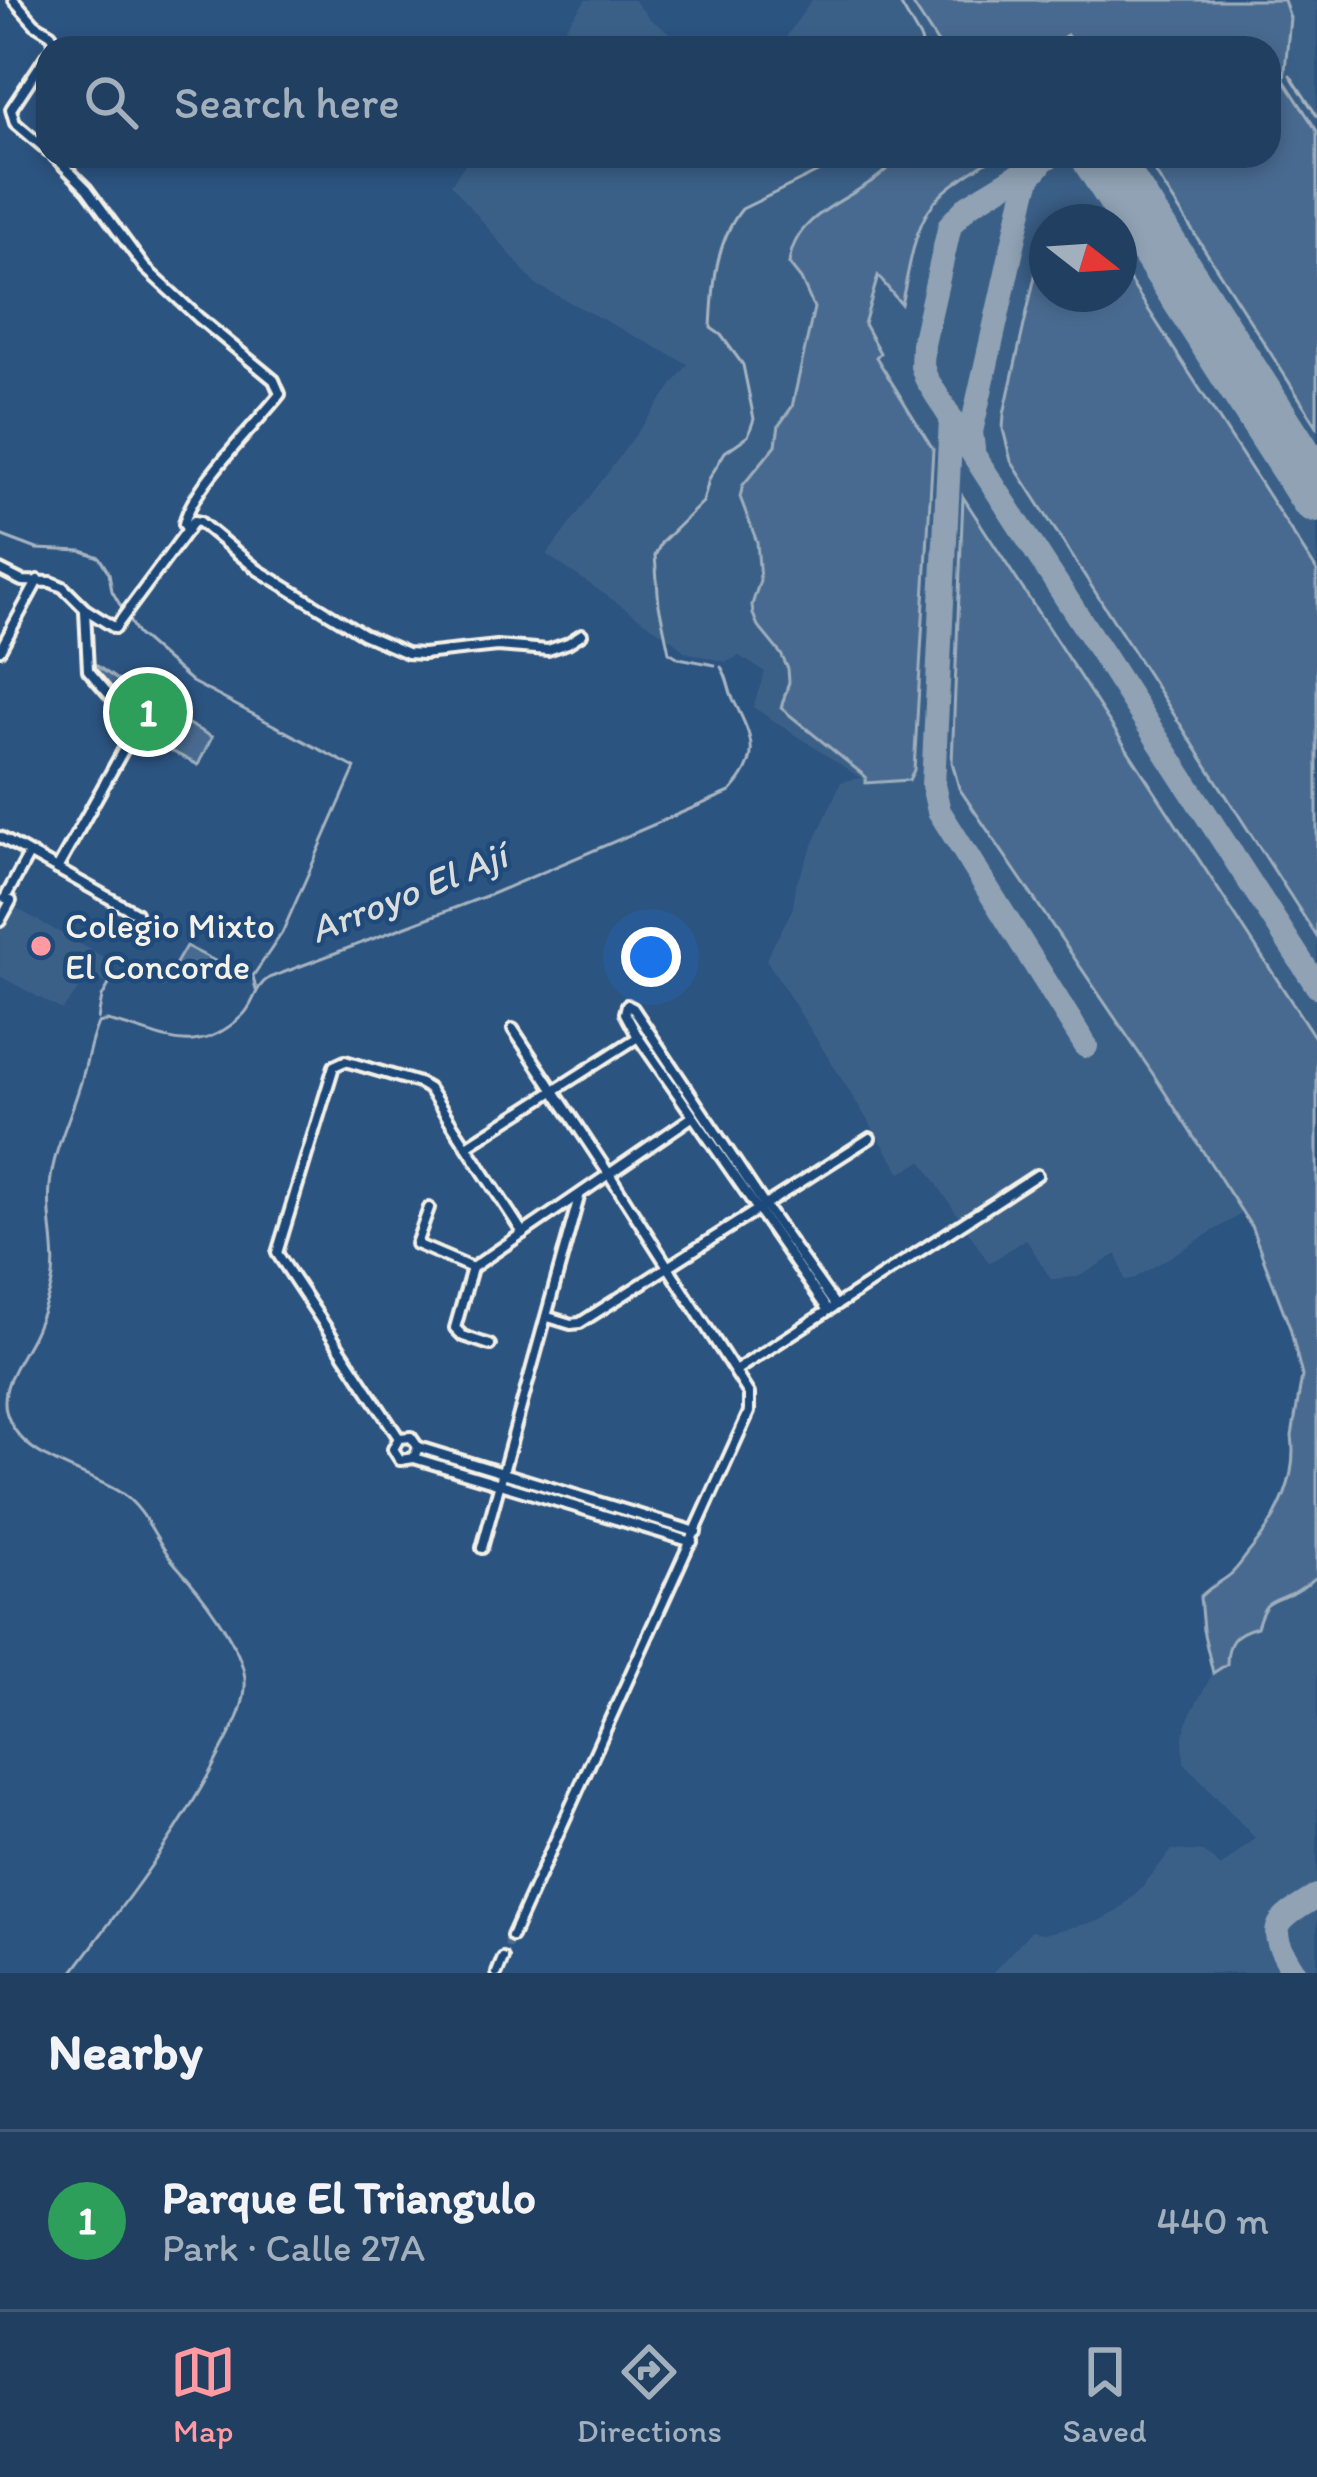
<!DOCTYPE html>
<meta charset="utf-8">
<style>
body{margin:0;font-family:Itim,sans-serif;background:#2d4a6a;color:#f1f3f6}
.compass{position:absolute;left:1029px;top:204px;width:108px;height:108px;border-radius:50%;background:#213f61;box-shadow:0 6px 18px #0003;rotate:107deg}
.you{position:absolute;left:651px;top:957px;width:42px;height:42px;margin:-30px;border:9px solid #fff;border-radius:50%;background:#1a73e8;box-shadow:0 0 0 18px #1a73e833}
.badge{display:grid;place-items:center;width:78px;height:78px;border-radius:50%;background:#ff9aa2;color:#fff;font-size:39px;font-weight:700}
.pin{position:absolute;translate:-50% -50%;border:6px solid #fff;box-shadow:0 3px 12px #0006}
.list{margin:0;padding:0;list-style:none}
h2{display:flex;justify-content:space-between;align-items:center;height:156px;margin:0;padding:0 48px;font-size:51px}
h2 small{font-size:39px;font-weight:400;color:#a2afbd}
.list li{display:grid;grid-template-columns:78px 1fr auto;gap:36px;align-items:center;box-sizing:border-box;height:180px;padding:0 48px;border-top:3px solid #3e5876}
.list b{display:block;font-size:45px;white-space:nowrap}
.list p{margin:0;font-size:39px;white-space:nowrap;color:#a2afbd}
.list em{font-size:39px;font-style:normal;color:#a2afbd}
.icon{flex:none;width:66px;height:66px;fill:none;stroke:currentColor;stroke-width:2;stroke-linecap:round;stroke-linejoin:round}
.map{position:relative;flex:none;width:1317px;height:1973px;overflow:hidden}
.search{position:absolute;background:#213f61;box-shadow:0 6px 18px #0003;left:36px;right:36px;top:36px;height:132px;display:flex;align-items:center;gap:30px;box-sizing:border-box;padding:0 42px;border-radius:36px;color:#a2afbd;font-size:45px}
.sheet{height:336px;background:#213f61}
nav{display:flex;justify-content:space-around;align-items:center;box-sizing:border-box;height:168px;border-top:3px solid #3e5876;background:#213f61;font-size:33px;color:#a2afbd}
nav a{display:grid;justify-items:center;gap:6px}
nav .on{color:#ff9aa2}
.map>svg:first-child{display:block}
.built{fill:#3b6088;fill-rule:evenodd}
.green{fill:#496b90;stroke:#9eaebc;stroke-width:3}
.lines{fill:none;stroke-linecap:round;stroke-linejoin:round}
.stream{stroke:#a7b4c0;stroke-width:3}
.taxiway{stroke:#90a2b4;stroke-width:24}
.runway{stroke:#90a2b4;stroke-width:57}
.minor-tunnel{stroke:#4a6c90;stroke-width:8;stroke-dasharray:8 4;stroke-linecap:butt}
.minor-casing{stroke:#f4f1e8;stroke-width:16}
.minor{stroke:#1f4a7a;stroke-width:8}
.poi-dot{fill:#ff9aa2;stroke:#1f4a7a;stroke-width:4.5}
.labels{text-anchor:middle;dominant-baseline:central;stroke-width:9;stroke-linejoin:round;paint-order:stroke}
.poi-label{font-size:36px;fill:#f4f1e8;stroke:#1f4a7a;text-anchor:start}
.water-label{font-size:39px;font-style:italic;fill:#dadddb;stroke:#1f4a7a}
</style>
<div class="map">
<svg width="1317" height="1973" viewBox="0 0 1317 1973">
<rect width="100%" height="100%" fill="#2c5481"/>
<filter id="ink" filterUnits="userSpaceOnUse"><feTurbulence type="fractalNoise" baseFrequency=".00833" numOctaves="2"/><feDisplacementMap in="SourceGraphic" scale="24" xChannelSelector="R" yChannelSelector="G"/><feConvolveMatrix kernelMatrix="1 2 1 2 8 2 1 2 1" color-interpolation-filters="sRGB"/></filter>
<g filter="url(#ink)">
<g class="built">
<polygon points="586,0 634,0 650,19 691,48 550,48"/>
<path d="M812 0H1317V1973H992L1031 1931 1043 1934 1099 1921 1118 1911 1142 1887 1172 1850 1203 1852 1221 1867 1255 1838 1184 1762 1183 1736 1189 1717 1213 1673 1203 1630 1200 1597 1211 1584 1230 1575 1264 1535 1278 1514 1288 1487 1294 1444 1292 1436 1302 1376 1294 1341 1260 1247 1243 1213 1135 1278 1125 1280 1117 1254 1078 1277 1051 1279 1026 1239 989 1263 922 1161 901 1173 766 959 793 908 796 884 841 782 861 778 753 707 765 672 739 656 726 662 685 652 675 642 547 555 688 364 535 284 451 184 471 156H1269V48H778ZM1047 222H1119V294H1047Z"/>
<polygon points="12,906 116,964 106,983 90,975 62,1010 0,976 0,928"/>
</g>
<g class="green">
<polygon points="910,0 1284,0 1290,18 1284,80 1317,131 1317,426 1145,156 1269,156 1269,48 1076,48 1067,35 1046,48 941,48"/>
<path d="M898 156H995C977 169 955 180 940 196 913 221 910 270 901 304L878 276 864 324 880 353 876 357 933 449 914 770 909 780 866 783V777L781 708 789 682 788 669 781 654 758 626 753 614 752 605 760 580 757 542 740 497 743 485 776 445 779 425 792 407 814 308 801 279 789 264C795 204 870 199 898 156Z"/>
<polygon points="1047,223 1047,294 1119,294 1119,264 1317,571 1317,937 1011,461 1003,429 1004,414"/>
<path d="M963 497 1317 1041V1577C1309 1582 1300 1591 1291 1594 1267 1604 1265 1601 1257 1627 1235 1633 1227 1641 1227 1664L1213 1673 1203 1630 1200 1597C1210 1586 1221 1583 1231 1574 1238 1568 1244 1558 1250 1551 1277 1519 1298 1481 1292 1436L1302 1376 1290 1328 1251 1226 1153 1074 959 788 952 762Z"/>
<path d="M90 661 152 704 212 737 198 765 141 735C134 705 98 690 90 661Z"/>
<polygon points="186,946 219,963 164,984"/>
</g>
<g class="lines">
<g class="stream">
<polyline points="898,0 921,40 923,48"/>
<polyline points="1290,75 1317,116"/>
<polyline points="0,535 37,549 82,551 99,557 109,573 112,591 137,634 192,682 355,768 282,933 253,976 256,990"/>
<path d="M715 665 679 658 669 652 659 605 655 556 661 543 703 502 709 479 725 452 748 436 754 419 743 365 721 335 711 328C713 287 715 242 742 209L850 156"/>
<polyline points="98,1019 102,997 111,981"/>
<path d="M72 1973C125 1902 179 1834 219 1755 231 1731 247 1706 245 1679 242 1645 198 1589 175 1564 155 1541 147 1510 121 1493 84 1469 19 1460 6 1411 0 1385 21 1359 32 1337 39 1323 44 1308 49 1294 61 1260 46 1222 50 1186 53 1150 71 1117 81 1082 87 1062 90 1041 98 1023L107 1021C161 1032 191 1063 242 1016 255 1004 254 987 269 978L494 893 730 792C761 759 754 741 735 703 728 691 729 678 721 667"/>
</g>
<g class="taxiway">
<polyline points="1050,156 968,206 950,225 923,344 922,366 926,378 975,457 1317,986"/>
<polyline points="1080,156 1094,161 1114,178"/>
<polyline points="951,419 933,785 939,811 1086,1046"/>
<polyline points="973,449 971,432 975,414 1025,192 1030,176 1040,165"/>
<path d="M1295 1973C1265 1927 1273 1923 1317 1896"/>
</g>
<polyline class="runway" points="1100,156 1317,494"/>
<polyline class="minor-tunnel" points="503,1958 512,1936"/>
<g class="minor-casing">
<g id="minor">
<polyline points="14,0 35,24 51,34 54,39 52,48"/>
<polyline points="48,53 11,109 15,123 48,151"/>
<path d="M54 156 87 189 145 268 199 318 274 380 280 394C255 426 191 488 184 524L188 530"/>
<polyline points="0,570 22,581 51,582 63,587 85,609 115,628 194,521 200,522 258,570 363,634 407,653 423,654 497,646 548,650 568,643 582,634"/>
<polyline points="0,650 38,580"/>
<polyline points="0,837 136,913"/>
<polyline points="57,869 135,729 130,719 88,670 85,611"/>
<polyline points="5,898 29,854"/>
<polyline points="0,921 11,901"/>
<polyline points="627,1005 625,1013 638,1037 827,1309"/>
<polyline points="627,1005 633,1008 765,1206 835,1305"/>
<polyline points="467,1146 638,1037"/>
<polyline points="429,1208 416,1244 472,1268"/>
<polyline points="548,1317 571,1324 580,1323 870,1138"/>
<polyline points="490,1345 463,1336 455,1328 472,1268 692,1117"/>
<polyline points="735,1371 1037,1175"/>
<polyline points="399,1438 277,1253 334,1066 345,1061 419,1083 429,1089 523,1233"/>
<polyline points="418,1447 414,1458 400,1460 393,1449 399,1438 411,1437 418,1447 696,1532"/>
<polyline points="414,1458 692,1542"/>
<polyline points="482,1548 579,1197"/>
<polyline points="512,1936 749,1412 749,1394 609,1174 513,1029"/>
<polyline points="497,1973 503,1958"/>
</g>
</g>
<use href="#minor" class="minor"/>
</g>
</g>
<circle class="poi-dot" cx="41" cy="946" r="12"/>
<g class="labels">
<g class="poi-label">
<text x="65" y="925">Colegio Mixto<tspan x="65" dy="41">El Concorde</tspan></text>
</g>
<g class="water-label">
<text transform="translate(408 892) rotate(-22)">Arroyo El Ají</text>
</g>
</g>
</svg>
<svg class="compass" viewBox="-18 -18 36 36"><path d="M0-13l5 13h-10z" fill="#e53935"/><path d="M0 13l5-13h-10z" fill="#a2afbd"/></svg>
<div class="you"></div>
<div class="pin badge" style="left:148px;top:712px;background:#2e9e5b">1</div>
<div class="search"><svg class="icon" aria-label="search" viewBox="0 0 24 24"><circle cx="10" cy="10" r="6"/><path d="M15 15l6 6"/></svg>Search here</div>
</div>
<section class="sheet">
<h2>Nearby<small></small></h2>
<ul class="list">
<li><span class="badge" style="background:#2e9e5b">1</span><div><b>Parque El Triangulo</b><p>Park · Calle 27A</p></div><em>440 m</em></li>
</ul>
</section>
<nav>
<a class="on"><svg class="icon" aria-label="map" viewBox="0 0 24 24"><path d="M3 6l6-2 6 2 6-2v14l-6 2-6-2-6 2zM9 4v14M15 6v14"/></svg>Map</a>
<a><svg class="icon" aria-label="directions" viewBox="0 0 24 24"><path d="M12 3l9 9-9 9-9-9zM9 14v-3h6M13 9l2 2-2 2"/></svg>Directions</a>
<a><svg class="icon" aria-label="saved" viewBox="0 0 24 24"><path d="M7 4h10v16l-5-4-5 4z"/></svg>Saved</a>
</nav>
